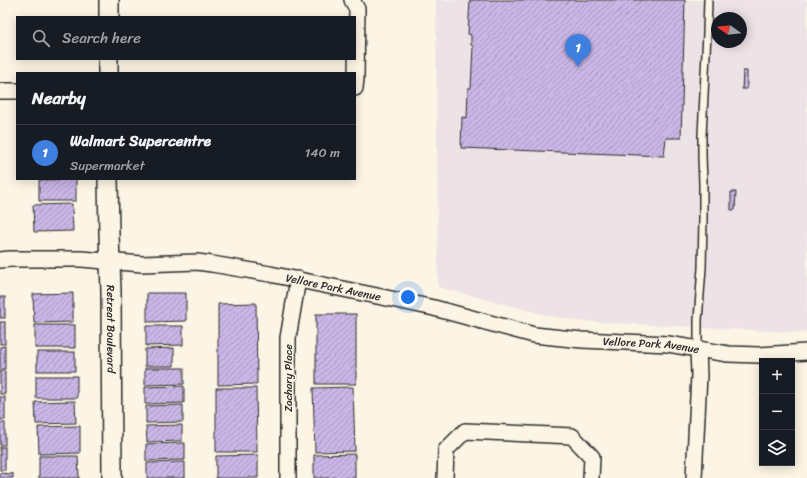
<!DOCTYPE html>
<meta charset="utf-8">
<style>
body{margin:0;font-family:Sriracha,sans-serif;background:#242831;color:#f1f3f6}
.controls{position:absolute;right:12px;bottom:12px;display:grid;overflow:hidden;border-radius:0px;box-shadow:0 2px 10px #0003}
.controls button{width:36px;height:36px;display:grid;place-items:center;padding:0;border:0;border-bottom:1px solid #363941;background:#171b24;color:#f1f3f6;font:20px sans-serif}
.compass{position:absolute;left:711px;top:12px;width:36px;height:36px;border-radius:50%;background:#171b24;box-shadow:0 2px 10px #0003;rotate:285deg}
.you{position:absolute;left:408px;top:297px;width:14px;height:14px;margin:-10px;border:3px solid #fff;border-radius:50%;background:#1a73e8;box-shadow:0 0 0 6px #1a73e833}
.badge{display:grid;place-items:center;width:26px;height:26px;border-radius:50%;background:#1a73e8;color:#fff;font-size:13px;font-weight:700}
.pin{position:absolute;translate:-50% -33px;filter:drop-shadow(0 1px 2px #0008)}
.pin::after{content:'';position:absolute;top:21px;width:14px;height:12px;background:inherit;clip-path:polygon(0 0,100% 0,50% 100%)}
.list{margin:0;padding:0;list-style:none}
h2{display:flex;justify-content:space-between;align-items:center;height:52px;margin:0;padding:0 16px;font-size:17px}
h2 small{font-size:13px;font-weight:400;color:#9ea1a6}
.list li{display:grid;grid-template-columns:26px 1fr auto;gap:12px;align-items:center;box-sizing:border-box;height:56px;padding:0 16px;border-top:1px solid #363941}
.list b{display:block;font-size:15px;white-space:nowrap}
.list p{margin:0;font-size:13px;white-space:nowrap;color:#9ea1a6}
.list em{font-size:13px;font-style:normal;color:#9ea1a6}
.icon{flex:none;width:22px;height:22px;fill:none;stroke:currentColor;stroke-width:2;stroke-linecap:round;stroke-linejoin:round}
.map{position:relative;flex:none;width:807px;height:478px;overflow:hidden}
.search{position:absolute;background:#171b24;box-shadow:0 2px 10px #0003;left:16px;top:16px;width:340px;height:44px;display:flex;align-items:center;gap:10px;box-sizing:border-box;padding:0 14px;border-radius:0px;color:#9ea1a6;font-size:15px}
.panel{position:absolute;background:#171b24;box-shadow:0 2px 10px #0003;left:16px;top:72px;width:340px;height:108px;border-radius:0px}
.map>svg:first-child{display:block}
.built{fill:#ede2e6;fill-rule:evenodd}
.building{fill:url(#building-hatch);stroke:#2b2b2b}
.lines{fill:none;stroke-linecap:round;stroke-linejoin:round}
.service-casing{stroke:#2b2b2b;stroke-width:10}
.minor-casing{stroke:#2b2b2b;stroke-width:18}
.tertiary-casing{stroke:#2b2b2b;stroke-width:22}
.service{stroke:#fcf5e5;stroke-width:7}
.minor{stroke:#fcf5e5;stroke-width:15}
.tertiary{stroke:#fcf5e5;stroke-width:19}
.labels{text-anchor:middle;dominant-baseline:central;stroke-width:3;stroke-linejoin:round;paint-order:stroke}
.street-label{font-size:11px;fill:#2b2b2b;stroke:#fcf5e5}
</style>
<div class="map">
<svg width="807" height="478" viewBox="0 0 807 478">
<defs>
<pattern id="building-hatch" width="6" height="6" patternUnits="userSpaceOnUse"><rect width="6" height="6" fill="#cbb7e7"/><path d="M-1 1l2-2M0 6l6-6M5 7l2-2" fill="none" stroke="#a595bb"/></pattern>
</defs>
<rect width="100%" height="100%" fill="#fcf5e5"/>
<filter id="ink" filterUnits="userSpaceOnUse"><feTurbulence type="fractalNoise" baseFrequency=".025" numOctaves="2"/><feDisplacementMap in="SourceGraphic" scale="8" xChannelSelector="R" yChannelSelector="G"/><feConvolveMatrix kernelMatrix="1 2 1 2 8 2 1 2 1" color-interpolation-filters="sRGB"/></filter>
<g filter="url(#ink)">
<path class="built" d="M436 0H807V333L578 321 550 316 438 287ZM717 18H741V42H717Z"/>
<g class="building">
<polygon points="470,0 685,0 681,138 666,138 664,156 461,148 462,117 467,118 468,88 471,88 473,46 471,45 471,35 468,34"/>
<polygon points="743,71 747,71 747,89 742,89"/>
<polygon points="76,179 76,201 39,201 39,180"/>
<polygon points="731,192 736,192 735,210 731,210"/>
<polygon points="72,204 73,231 34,232 33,205"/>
<polygon points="73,293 73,322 34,323 33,294"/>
<polygon points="147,293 186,293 186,321 147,322"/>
<rect x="0" y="297" width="5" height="21"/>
<polygon points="256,303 257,384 218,385 218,304"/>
<rect x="316" y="314" width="40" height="70"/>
<rect x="0" y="322" width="5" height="22"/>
<rect x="35" y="325" width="40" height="23"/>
<polygon points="146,326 183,326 183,345 146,346"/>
<polygon points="5,346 5,369 0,369 0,347"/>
<polygon points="174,348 174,366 145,366 145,349"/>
<rect x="37" y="352" width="38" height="19"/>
<polygon points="145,368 184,368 184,384 145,385"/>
<rect x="0" y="371" width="5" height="23"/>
<rect x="36" y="376" width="41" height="22"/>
<polygon points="184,386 184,403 145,404 145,387"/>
<polygon points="353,387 355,451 315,452 313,388"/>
<polygon points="216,388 256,388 257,452 216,452"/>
<rect x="0" y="397" width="5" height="23"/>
<polygon points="75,401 76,423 36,424 35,402"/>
<polygon points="183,405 183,422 146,423 146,406"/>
<rect x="0" y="423" width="5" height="22"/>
<polygon points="182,425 182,441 147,442 146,426"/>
<polygon points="80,426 80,453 39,454 38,427"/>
<polygon points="185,443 185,460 146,461 146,444"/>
<rect x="0" y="447" width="5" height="23"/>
<polygon points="355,454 355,478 314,478 314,455"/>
<polygon points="258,455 258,478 216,478 216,456"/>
<polygon points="39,456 78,456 79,478 39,478"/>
<polygon points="185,462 185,478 147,478 147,463"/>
<polygon points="0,473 13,474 13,478 0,478"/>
</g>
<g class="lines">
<g class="service-casing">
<polyline id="service" points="698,349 698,320 702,268 703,220 703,183 702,156 702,135 707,33 708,0"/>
</g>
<g class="minor-casing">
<g id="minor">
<polyline points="352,0 357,9 356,78 355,88"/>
<polyline points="0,91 17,91"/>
<path id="s1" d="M0 260 10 259H81L142 264 197 262 212 264 270 274 377 296 434 308 534 335 582 340 668 344 728 354 759 355 807 352"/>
<polyline points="288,478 288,338 298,279"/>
<polyline points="445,478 446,450 465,431 572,436 592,457 591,478"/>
<polyline points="694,478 699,375 698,349"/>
</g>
</g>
<g class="tertiary-casing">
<g id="tertiary">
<polyline points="109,17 109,0"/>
<polyline points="108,73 108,59"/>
<path id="s2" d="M108 179 109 234 111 291 112 478"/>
</g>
</g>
<use href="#service" class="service"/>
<use href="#minor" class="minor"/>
<use href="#tertiary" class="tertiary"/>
</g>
</g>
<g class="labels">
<g class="street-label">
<text stroke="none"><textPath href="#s1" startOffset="336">Vellore Park Avenue</textPath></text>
<text stroke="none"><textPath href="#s2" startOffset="150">Retreat Boulevard</textPath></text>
<text stroke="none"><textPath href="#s1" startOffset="660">Vellore Park Avenue</textPath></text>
<text transform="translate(288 378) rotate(-90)">Zachary Place</text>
</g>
</g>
</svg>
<div class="controls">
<button>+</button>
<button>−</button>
<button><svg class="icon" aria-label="layers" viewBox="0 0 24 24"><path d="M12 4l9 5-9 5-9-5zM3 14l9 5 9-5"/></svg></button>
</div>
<svg class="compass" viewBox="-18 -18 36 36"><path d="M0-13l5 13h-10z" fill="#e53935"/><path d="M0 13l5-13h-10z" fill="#9ea1a6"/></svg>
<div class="you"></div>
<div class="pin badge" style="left:578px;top:67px;background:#3f7fe0">1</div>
<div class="search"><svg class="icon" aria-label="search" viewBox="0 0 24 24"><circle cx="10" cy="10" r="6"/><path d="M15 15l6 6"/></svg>Search here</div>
<section class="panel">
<h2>Nearby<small></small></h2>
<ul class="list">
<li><span class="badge" style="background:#3f7fe0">1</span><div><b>Walmart Supercentre</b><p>Supermarket</p></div><em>140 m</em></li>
</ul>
</section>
</div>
